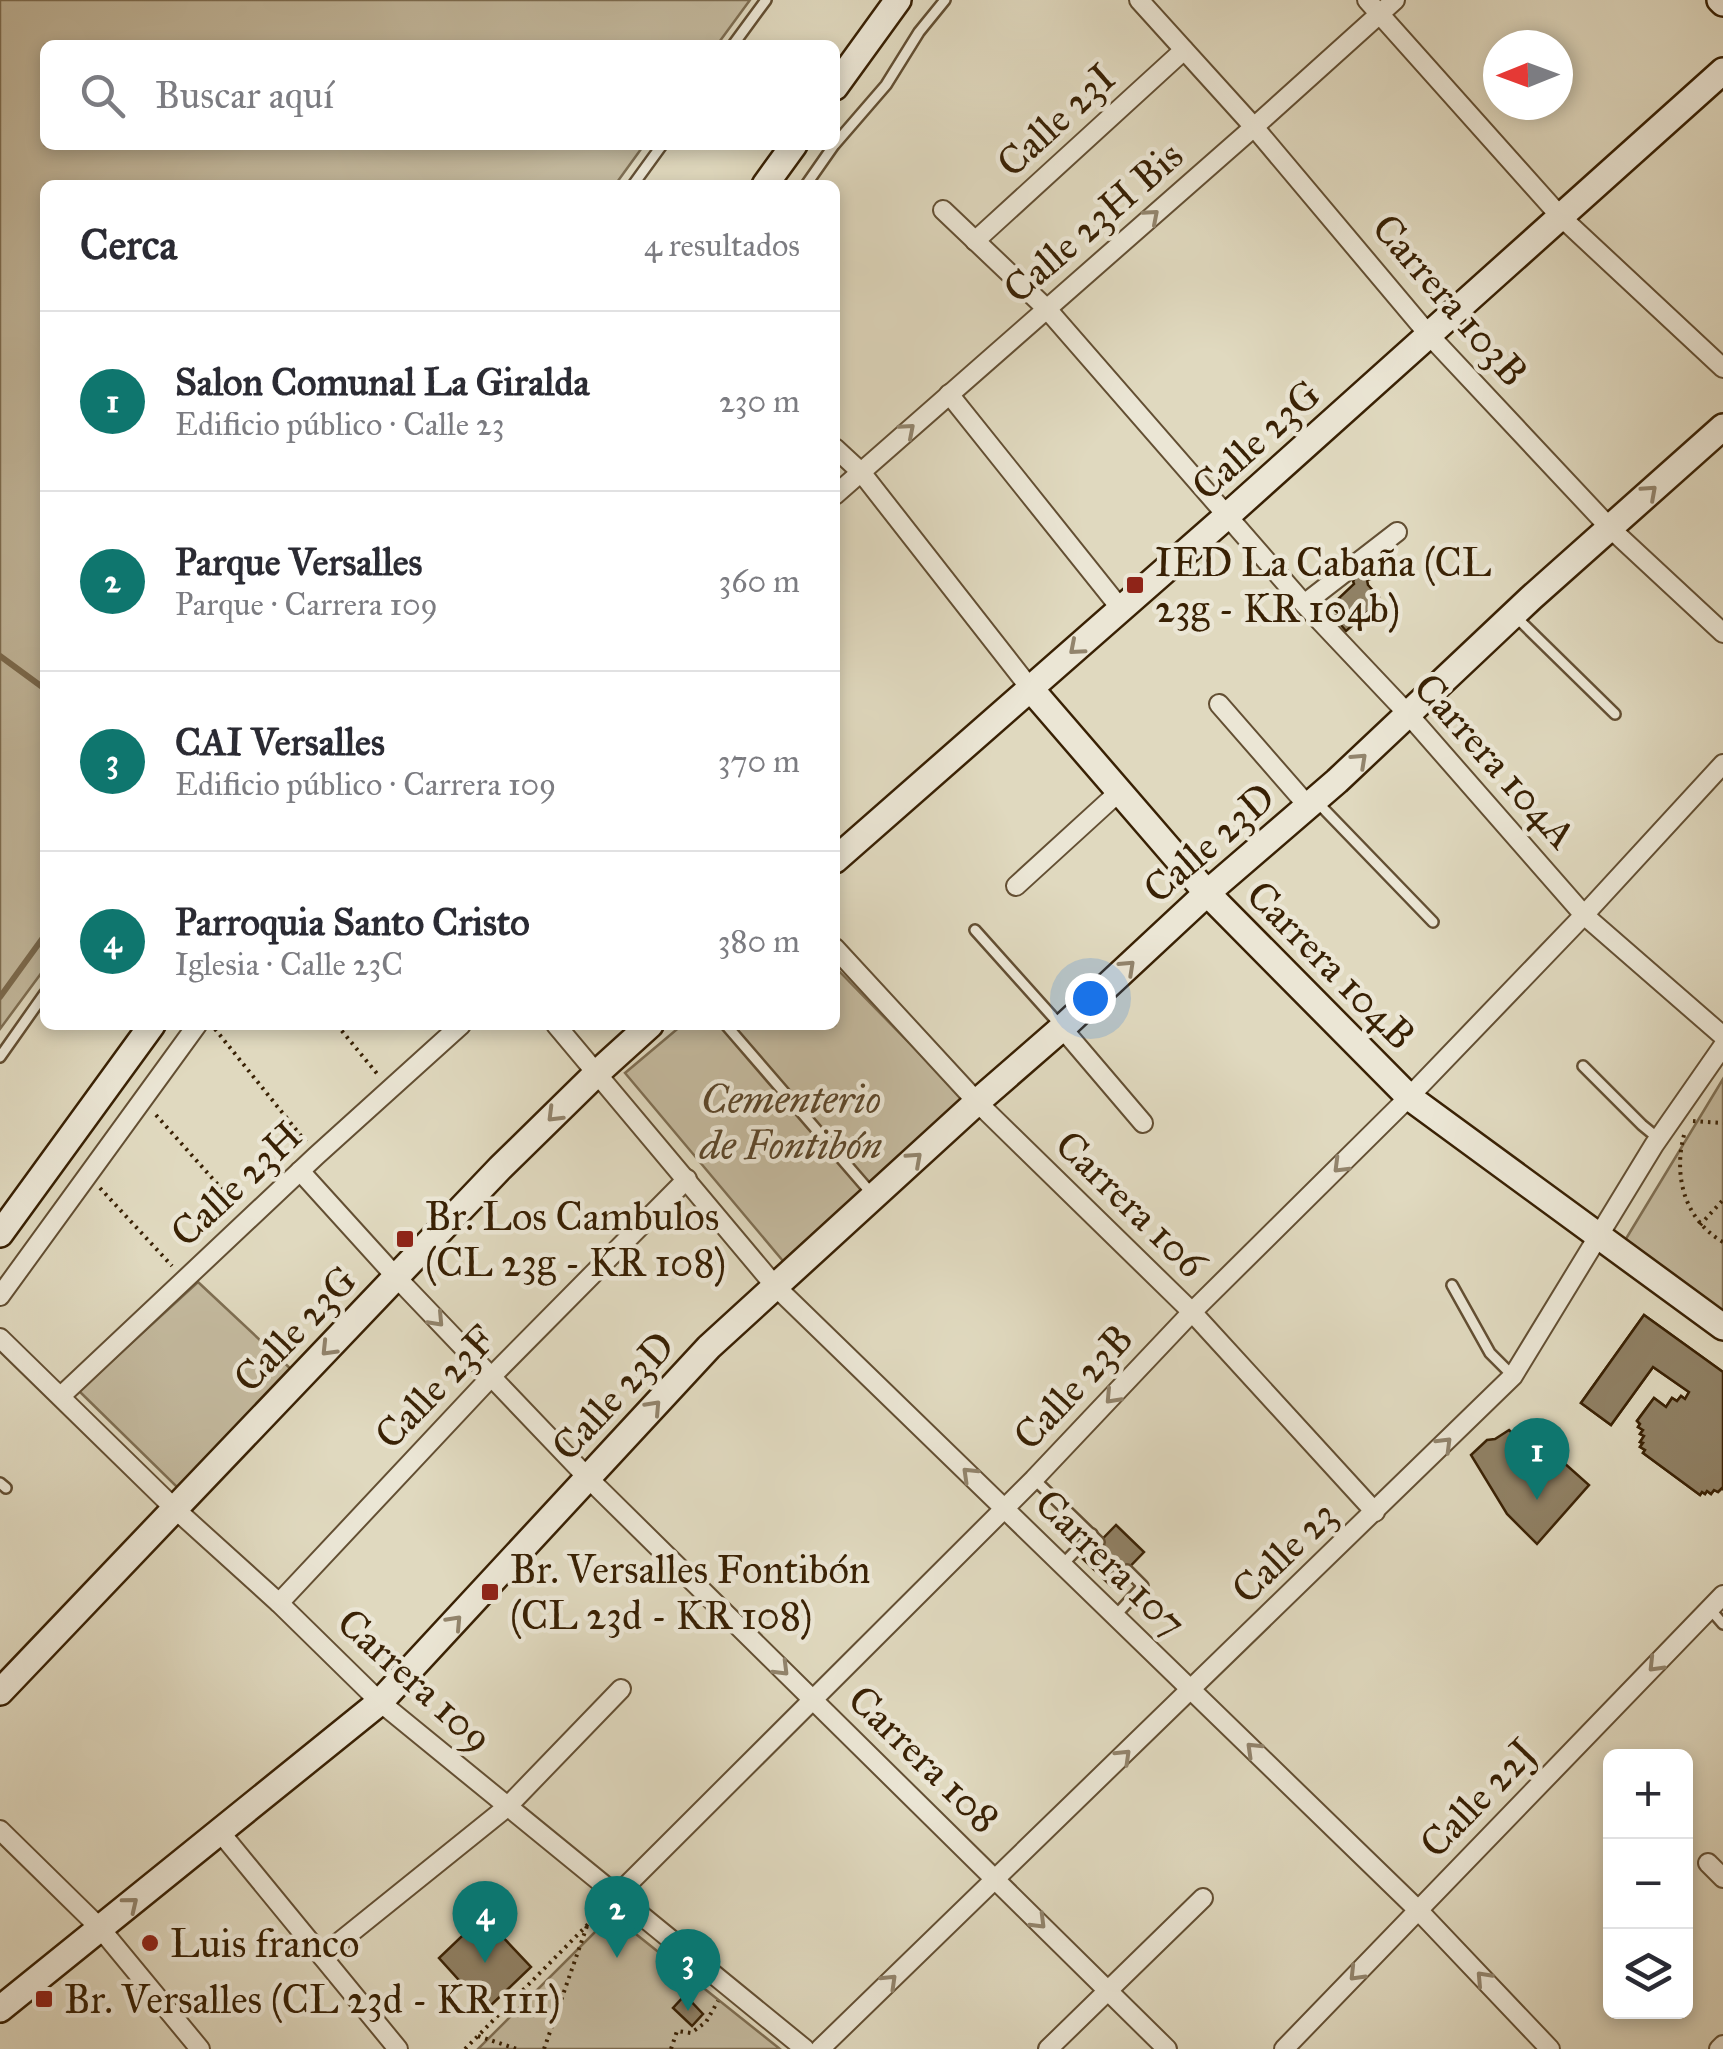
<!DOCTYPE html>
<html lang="es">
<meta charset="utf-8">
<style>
body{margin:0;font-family:"IM FELL Great Primer",serif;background:#f7f7f7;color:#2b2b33}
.controls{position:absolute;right:30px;bottom:30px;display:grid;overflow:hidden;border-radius:15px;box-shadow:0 5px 15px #0003}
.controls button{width:90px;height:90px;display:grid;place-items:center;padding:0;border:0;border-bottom:2px solid #e1e1e2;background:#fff;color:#2b2b33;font:50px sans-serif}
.compass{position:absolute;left:1483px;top:30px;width:90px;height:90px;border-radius:50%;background:#fff;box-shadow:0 5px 15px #0003;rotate:269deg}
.you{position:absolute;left:1090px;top:998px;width:35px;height:35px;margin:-25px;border:8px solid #fff;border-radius:50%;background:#1a73e8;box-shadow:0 0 0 15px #1a73e833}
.badge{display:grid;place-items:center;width:65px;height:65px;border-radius:50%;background:#0f766e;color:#fff;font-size:32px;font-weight:700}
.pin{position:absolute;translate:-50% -82px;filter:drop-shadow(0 2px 5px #0008)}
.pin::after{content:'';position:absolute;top:52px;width:35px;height:30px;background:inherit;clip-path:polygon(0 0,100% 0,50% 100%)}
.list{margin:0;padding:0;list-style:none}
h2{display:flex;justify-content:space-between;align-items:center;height:130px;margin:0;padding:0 40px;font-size:42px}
h2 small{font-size:32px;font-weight:400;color:#7c7c81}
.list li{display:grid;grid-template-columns:65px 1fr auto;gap:30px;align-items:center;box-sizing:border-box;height:180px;padding:0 40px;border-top:2px solid #e1e1e2}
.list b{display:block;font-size:38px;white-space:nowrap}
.list p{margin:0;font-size:32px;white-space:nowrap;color:#7c7c81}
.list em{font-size:32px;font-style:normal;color:#7c7c81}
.icon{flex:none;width:55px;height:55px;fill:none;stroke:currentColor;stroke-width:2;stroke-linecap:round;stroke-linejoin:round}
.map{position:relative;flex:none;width:1723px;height:2049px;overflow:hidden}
.search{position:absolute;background:#fff;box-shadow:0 5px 15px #0003;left:40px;top:40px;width:800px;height:110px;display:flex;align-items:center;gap:25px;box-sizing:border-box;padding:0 35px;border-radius:15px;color:#7c7c81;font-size:38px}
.panel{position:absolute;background:#fff;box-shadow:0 5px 15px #0003;left:40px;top:180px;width:800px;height:850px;border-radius:15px}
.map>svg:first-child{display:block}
.green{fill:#c4ba9f;stroke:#7e6e52;stroke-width:2.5}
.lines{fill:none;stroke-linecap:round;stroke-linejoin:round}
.stream{stroke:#7b6a4e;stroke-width:6}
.building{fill:#908165;stroke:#392104;stroke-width:2.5}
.lane-casing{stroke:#634f33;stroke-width:14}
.street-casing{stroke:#634f33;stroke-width:22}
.secondary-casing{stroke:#392104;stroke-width:30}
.path{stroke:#392104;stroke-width:4;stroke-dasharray:2.5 5;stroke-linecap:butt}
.lane{stroke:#ebe6d5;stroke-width:9}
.street{stroke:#ebe6d5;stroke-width:18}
.secondary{stroke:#ebe6d5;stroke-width:25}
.oneway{stroke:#92846c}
.poi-dot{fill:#8f2418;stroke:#ebe6d5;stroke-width:4}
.labels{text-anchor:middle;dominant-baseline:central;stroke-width:9;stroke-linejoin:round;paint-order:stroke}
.street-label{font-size:40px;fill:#392104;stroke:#ebe6d5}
.poi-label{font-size:40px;fill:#392104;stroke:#ebe6d5;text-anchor:start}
.park-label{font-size:40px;font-style:italic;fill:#5c472b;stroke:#ebe6d5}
</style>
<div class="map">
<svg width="1723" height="2049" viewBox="0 0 1723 2049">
<rect width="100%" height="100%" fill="#e0d9bf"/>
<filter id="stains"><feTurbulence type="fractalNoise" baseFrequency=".002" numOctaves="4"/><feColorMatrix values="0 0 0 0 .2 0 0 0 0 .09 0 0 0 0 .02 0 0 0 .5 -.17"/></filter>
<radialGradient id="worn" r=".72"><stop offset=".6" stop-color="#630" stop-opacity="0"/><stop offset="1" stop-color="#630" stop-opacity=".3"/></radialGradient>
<g class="green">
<polygon points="0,0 750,0 717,45 45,45 45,145 644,145 615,185 45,185 45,968 0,1029"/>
<polygon points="835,967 963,1098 783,1261 625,1073 682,1025 835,1025"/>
<polygon points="1723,1079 1723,1317 1624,1242"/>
<polygon points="198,1282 292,1370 178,1488 79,1391"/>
<polygon points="612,1915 780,2049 478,2049"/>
</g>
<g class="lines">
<g class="stream">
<polyline points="0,656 45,689"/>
<polyline points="0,997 45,935"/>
</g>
</g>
<g class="building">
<polygon points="1367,570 1374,578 1367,580 1368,585 1379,597 1373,603 1377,604 1346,631 1335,618 1335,616 1340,615 1335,610 1343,603 1339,598 1354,584 1353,581 1360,572"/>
<polygon points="1644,1315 1723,1372 1723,1423 1704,1408 1689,1428 1710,1444 1723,1427 1723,1489 1722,1488 1718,1492 1714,1490 1711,1494 1707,1491 1705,1494 1702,1492 1700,1495 1643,1453 1645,1450 1640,1447 1643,1443 1640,1442 1644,1436 1640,1434 1643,1430 1638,1427 1640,1424 1637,1421 1654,1398 1666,1407 1672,1398 1677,1401 1681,1396 1685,1399 1689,1392 1653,1367 1611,1425 1581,1403"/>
<polygon points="1644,1315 1723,1372 1723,1489 1722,1488 1718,1492 1714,1490 1711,1494 1707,1491 1705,1494 1702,1492 1700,1495 1643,1453 1645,1450 1640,1447 1643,1443 1640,1442 1644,1436 1640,1434 1643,1430 1638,1427 1640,1424 1637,1421 1654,1398 1666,1407 1672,1398 1677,1401 1681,1396 1685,1399 1689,1392 1653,1367 1611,1425 1581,1403"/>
<polygon points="1509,1430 1543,1463 1554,1454 1589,1485 1537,1544 1507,1514 1471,1455 1487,1440 1495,1439"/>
<polygon points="1116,1525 1144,1552 1111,1586 1083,1559"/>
<polygon points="483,1916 531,1967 486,2010 439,1958"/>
<polygon points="685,1995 703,2014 692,2026 673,2008"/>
</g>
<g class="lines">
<g class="lane-casing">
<g id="lane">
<polyline points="733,45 766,0"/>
<polyline points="835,144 886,85 919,32 945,0"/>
<polyline points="633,185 662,145"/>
<polyline points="806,185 834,145"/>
<polyline points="1517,618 1615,714"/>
<polyline points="1317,802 1433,922"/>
<polyline points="975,930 1061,1026"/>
<polyline points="726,1025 872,1194"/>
<polyline points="0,1057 45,993"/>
<polyline points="1583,1066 1642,1125 1659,1139"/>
<polyline points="1452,1285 1490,1353 1513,1376"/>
<polyline points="1034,1479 1099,1542"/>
<polyline points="0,1483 6,1488"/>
<polyline points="1062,1565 1092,1534"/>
<polyline points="1710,1609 1723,1624"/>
<polyline points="1116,1615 1143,1586 1127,1570"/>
</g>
</g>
<g class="street-casing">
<g id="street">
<polyline points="1139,0 1254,127 1429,335 1610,528 1723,633"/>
<polyline points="1367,0 1560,216 1723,368"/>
<polyline points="943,210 1047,309 1304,604 1408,714 1584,915 1723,1036"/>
<polyline points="975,241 1184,50"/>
<polyline points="949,394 1121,609"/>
<polyline points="835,448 861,472 1030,688"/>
<polyline points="835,495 1254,127 1395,0"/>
<polyline points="1304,604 1397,532"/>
<polyline points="1219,704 1308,806"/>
<polyline points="1016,886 1120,791"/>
<polyline points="835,948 977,1102 1192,1312 1375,1512"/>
<polyline points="556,1025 775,1286 1418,1910 1550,2049"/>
<polyline points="1062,1028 1143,1123"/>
<polyline points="300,1171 397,1278 588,1478 1167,2049"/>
<polyline points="0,1296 197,1025"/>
<polyline points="0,1338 174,1508 279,1603 380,1702 805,2049"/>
<polyline points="61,1396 316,1156 461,1025"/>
<polyline points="279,1603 491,1377 687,1179"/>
<polyline points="0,1830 100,1928 200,2049"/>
<polyline points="220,1832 398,2049"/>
<polyline points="1708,1863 1723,1878"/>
<polyline points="618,1894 1034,1479 1192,1312 1409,1097 1584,915 1723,764"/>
<polyline points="322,1956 507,1807 621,1689"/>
<polyline points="820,2049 1513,1376 1654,1145 1723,1046"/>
<polyline points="1048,2049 1203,1898"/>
<polyline points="1284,2049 1723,1595"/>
<polyline points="1719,2049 1723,2045"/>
</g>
</g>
<g class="secondary-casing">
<g id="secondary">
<polyline points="1720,0 1723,3"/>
<polyline points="835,87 898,0"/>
<polyline points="765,185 794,145"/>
<polyline points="1030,688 1207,893 1409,1097 1723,1327"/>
<polyline points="835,860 1228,515 1723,71"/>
<polyline points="0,1234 152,1025"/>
<polyline points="0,1692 500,1168 597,1073 650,1025"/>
<polyline points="0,2009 380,1702 709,1347 977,1102 1062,1028 1207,893 1337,781 1531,598 1723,427"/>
</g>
</g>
<g class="path">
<polyline points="337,1025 379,1076"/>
<polyline points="215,1029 306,1142"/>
<polyline points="156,1115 236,1205"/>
<polyline points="1693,1121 1723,1123"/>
<path d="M1684 1135C1673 1177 1685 1220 1723 1242"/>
<polyline points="100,1188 172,1266"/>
<polyline points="1700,1225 1723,1200"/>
<polyline points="478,2036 517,2049"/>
<polyline points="465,2049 606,1906"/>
<polyline points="544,2049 587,1926"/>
<polyline points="671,2049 677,2031 691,2033 706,2022 718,2001"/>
</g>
<use href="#lane" class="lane"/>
<use href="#street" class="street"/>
<use href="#secondary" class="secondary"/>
</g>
<defs><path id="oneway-chevron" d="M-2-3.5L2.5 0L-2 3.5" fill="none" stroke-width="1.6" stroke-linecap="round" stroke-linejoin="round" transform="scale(2.5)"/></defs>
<g class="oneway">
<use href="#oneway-chevron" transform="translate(1152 216) rotate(-41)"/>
<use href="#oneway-chevron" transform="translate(908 430) rotate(-41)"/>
<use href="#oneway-chevron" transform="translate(1650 492) rotate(-42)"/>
<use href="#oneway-chevron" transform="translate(1076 648) rotate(139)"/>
<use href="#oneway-chevron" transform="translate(1360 760) rotate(-43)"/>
<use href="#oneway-chevron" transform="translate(1128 967) rotate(-43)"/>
<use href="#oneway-chevron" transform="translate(554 1115) rotate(135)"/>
<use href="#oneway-chevron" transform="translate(915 1159) rotate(-42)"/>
<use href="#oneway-chevron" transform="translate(1340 1166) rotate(135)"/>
<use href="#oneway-chevron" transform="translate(437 1320) rotate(47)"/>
<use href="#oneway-chevron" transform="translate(328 1349) rotate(134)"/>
<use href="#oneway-chevron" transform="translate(1112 1397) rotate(133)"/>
<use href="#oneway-chevron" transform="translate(654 1407) rotate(-47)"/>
<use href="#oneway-chevron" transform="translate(1445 1444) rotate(-45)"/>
<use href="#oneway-chevron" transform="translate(969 1474) rotate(-136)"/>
<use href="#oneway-chevron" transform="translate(455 1622) rotate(-47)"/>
<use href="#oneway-chevron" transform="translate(1655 1665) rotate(134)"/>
<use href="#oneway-chevron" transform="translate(782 1669) rotate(45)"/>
<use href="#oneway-chevron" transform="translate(1253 1749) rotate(-136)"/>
<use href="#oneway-chevron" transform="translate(1124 1756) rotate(-44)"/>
<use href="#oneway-chevron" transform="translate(131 1904) rotate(-39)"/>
<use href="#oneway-chevron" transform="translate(1039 1922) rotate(45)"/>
<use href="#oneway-chevron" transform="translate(1356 1974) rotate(134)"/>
<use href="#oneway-chevron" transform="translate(1483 1978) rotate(-133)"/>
<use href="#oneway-chevron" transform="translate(890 1981) rotate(-44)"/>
</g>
<g class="poi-dot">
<rect x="1125" y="575" width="20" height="20" rx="5"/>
<rect x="395" y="1229" width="20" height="20" rx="5"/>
<rect x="480" y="1582" width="20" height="20" rx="5"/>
<circle cx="150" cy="1943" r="10"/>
<rect x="34" y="1989" width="20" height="20" rx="5"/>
</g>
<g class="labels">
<g class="street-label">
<text transform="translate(1056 120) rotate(-43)">Calle 23I</text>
<text transform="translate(1093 222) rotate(-41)">Calle 23H Bis</text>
<text transform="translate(1450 300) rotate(49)">Carrera 103B</text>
<text transform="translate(1256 440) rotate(-42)">Calle 23G</text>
<text transform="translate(1495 761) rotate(48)">Carrera 104A</text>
<text transform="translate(1209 843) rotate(-41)">Calle 23D</text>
<text transform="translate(1331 965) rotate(45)">Carrera 104B</text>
<text transform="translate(236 1184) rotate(-43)">Calle 23H</text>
<text transform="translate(1131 1204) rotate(44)">Carrera 106</text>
<text transform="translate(295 1329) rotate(-46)">Calle 23G</text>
<text transform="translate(435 1387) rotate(-46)">Calle 23F</text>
<text transform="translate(1073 1387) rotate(-47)">Calle 23B</text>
<text transform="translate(613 1396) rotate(-47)">Calle 23D</text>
<text transform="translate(1284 1552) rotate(-44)">Calle 23</text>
<text transform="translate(1111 1563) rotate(44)">Carrera 107</text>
<text transform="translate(415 1680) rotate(42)">Carrera 109</text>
<text transform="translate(924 1759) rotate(44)">Carrera 108</text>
<text transform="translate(1478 1798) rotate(-46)">Calle 22J</text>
</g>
<g class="poi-label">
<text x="1155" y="562">IED La Cabaña (CL<tspan x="1155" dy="46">23g - KR 104b)</tspan></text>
<text x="425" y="1216">Br. Los Cambulos<tspan x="425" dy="46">(CL 23g - KR 108)</tspan></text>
<text x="510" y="1569">Br. Versalles Fontibón<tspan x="510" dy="46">(CL 23d - KR 108)</tspan></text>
<text x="170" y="1943">Luis franco</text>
<text x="64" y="1999">Br. Versalles (CL 23d - KR 111)</text>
</g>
<g class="park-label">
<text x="791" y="1099">Cementerio<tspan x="791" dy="46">de Fontibón</tspan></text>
</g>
</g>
<rect width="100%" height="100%" filter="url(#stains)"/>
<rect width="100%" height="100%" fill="url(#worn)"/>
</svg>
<div class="controls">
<button>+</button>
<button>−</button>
<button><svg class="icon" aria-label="layers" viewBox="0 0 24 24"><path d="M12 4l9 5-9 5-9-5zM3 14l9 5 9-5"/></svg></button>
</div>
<svg class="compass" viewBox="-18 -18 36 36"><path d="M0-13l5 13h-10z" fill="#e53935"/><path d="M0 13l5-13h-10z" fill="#7c7c81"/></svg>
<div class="you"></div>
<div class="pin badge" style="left:1537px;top:1500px">1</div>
<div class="pin badge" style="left:617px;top:1958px">2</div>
<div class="pin badge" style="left:688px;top:2011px">3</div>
<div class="pin badge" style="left:485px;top:1963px">4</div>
<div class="search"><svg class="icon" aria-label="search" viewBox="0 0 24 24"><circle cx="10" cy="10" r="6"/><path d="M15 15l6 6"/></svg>Buscar aquí</div>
<section class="panel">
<h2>Cerca<small>4 resultados</small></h2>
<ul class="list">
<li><span class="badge">1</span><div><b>Salon Comunal La Giralda</b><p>Edificio público · Calle 23</p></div><em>230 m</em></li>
<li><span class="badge">2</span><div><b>Parque Versalles</b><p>Parque · Carrera 109</p></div><em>360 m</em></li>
<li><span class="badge">3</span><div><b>CAI Versalles</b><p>Edificio público · Carrera 109</p></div><em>370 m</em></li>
<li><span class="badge">4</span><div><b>Parroquia Santo Cristo</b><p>Iglesia · Calle 23C</p></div><em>380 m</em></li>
</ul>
</section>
</div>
